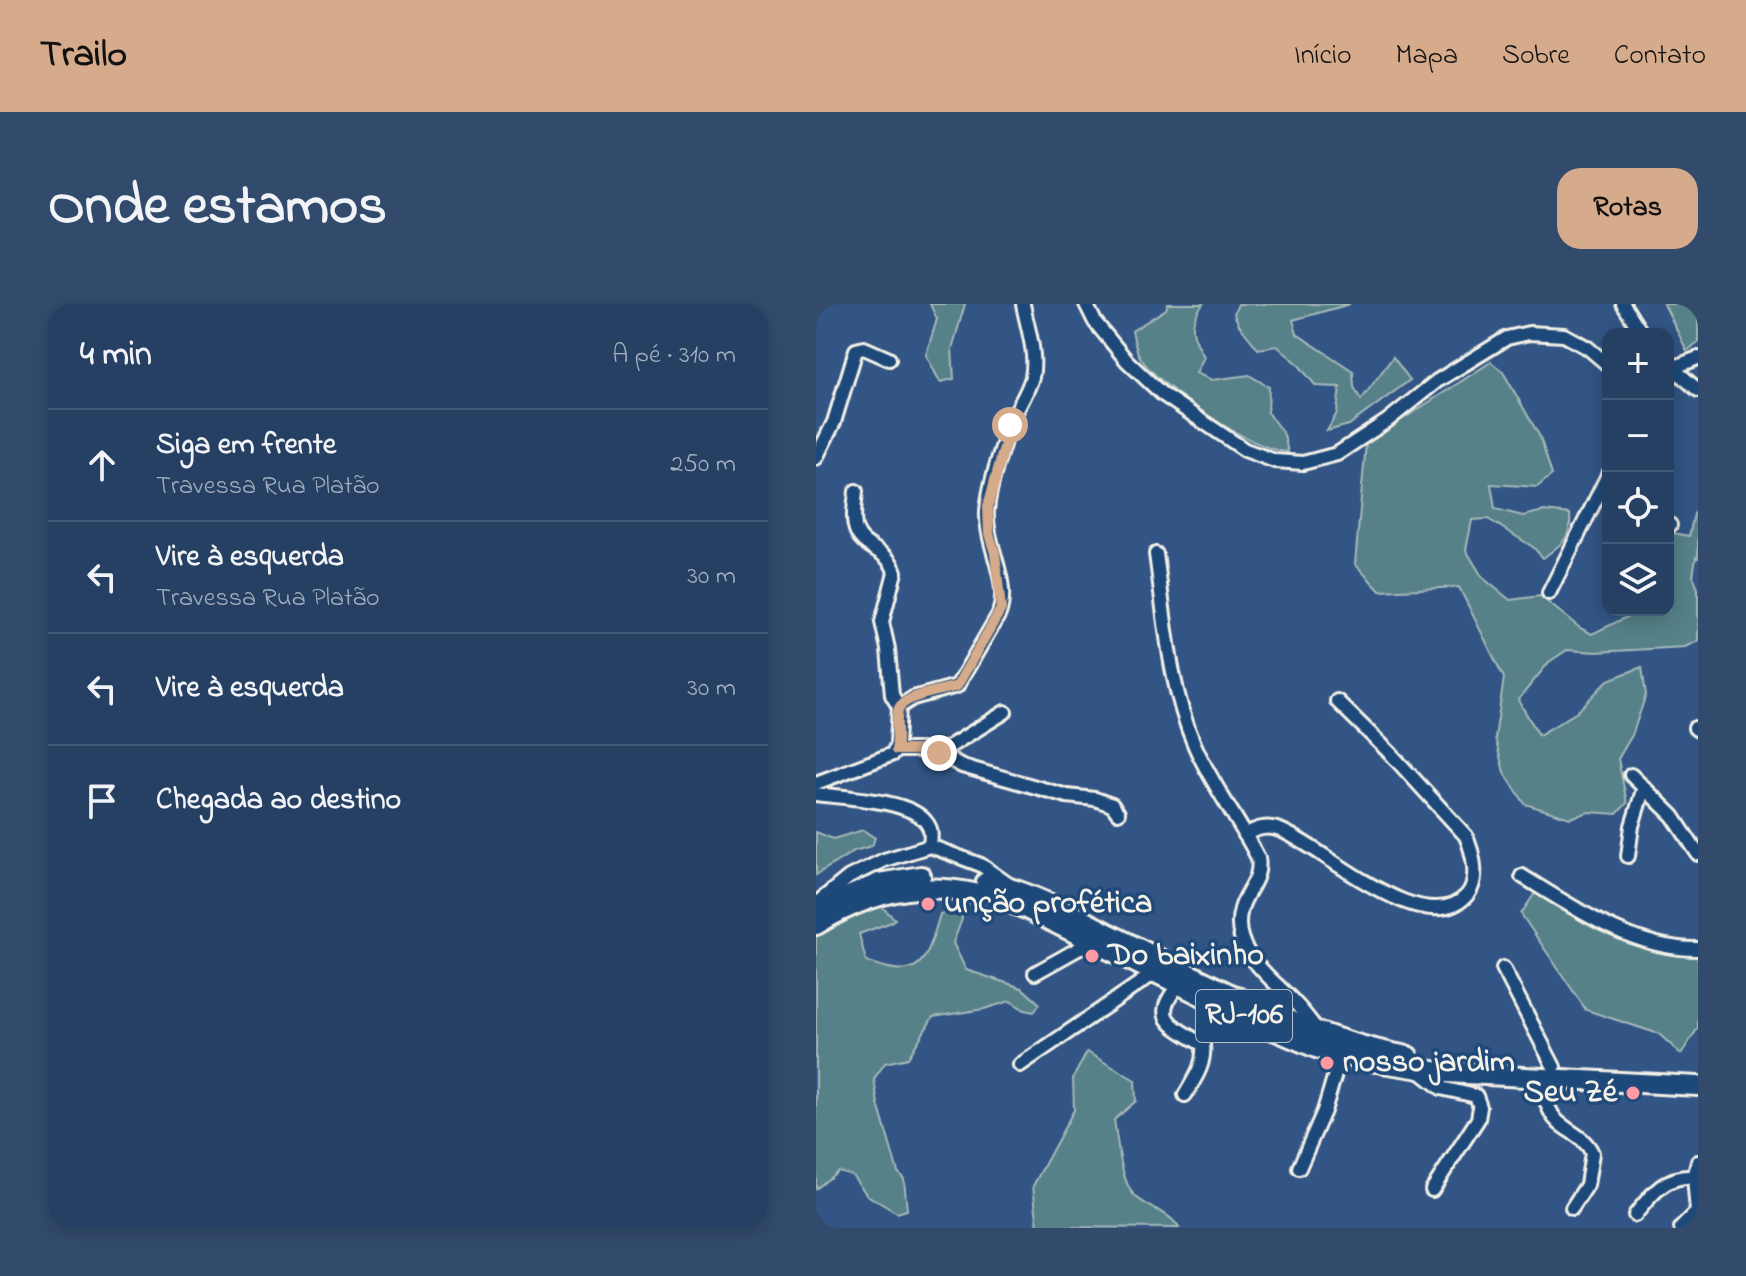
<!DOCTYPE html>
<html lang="pt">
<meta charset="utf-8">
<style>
body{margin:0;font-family:"Indie Flower",sans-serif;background:#324b6d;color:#f1f3f6}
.controls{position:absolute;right:24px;top:24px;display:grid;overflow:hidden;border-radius:16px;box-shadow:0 4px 20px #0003}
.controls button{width:72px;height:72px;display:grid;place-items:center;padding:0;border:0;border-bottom:2px solid #425978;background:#264064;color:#f1f3f6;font:40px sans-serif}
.stop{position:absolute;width:24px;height:24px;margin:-18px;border:6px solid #d6ab8b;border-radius:50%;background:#fff}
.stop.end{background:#d6ab8b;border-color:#fff;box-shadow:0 2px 8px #0008}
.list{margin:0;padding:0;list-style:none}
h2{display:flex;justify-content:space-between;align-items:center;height:104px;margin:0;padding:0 32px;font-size:34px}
h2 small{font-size:26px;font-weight:400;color:#a4afbf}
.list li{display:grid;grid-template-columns:52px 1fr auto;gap:24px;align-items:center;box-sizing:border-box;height:112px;padding:0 32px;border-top:2px solid #425978}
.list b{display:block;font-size:30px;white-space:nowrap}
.list p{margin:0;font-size:26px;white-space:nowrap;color:#a4afbf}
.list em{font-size:26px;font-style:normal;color:#a4afbf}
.icon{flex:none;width:44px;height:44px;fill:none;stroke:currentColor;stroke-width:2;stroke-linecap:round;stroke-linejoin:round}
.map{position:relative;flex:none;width:882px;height:924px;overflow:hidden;border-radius:24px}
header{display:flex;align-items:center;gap:48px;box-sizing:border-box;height:112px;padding:0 40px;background:#d6ab8b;color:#111}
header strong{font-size:38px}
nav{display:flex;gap:44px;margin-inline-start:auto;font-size:28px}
.intro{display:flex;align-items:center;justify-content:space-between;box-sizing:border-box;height:192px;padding:0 48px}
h1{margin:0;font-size:56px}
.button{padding:20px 36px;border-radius:24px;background:#d6ab8b;color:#111;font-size:28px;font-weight:700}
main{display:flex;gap:48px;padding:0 48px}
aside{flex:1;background:#264064;border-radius:24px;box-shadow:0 4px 20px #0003}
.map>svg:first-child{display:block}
.green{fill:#578188;stroke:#a6b9b8;stroke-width:2}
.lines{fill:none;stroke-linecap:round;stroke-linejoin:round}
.minor-casing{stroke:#f4f1e8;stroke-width:18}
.highway-casing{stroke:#f4f1e8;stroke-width:24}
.minor{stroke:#1f4a7a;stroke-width:12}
.highway{stroke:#1f4a7a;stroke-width:18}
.route{stroke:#d6ab8b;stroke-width:10}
.poi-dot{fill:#ff9aa2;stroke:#1f4a7a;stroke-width:3}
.labels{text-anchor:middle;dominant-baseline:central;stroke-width:7;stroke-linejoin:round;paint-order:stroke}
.shield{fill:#1f4a7a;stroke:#b4bfc7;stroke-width:2}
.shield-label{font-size:30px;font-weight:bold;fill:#f4f1e8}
.poi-label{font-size:32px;font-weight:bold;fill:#f4f1e8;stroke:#1f4a7a;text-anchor:start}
</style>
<header>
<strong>Trailo</strong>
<nav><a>Início</a><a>Mapa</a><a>Sobre</a><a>Contato</a></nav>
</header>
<div class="intro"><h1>Onde estamos</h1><a class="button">Rotas</a></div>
<main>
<aside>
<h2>4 min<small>A pé · 310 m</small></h2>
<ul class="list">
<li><svg class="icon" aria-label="ahead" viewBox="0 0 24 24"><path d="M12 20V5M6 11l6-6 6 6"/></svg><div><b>Siga em frente</b><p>Travessa Rua Platão</p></div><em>250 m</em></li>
<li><svg class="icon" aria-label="left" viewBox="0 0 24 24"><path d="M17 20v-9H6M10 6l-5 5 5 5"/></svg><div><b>Vire à esquerda</b><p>Travessa Rua Platão</p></div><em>30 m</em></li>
<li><svg class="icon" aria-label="left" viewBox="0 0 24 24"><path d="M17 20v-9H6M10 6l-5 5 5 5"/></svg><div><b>Vire à esquerda</b></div><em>30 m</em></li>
<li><svg class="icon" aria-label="arrive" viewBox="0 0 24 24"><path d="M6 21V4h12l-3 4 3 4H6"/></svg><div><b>Chegada ao destino</b></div></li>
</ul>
</aside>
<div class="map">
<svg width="882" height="924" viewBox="0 0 882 924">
<rect width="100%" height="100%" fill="#325585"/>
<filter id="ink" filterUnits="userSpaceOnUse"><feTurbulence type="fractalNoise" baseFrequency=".0125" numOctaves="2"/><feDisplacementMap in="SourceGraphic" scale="16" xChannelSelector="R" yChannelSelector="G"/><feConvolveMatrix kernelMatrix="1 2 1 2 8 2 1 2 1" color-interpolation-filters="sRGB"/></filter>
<g filter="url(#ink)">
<g class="green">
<polygon points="114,0 149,0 136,45 138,75 124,78 110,51 121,15"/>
<path d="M352 0H387C371 21 376 31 388 53L380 69 396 76 433 71 453 83 452 109 468 131 472 148C439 148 338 81 323 51 319 44 318 34 316 27L350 5Z"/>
<polygon points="422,0 534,0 477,16 481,30 537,67 538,83 545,96 577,53 594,76 533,121 511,127 521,109 524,83 500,82 481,59 461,42 442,45 423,21 418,10"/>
<polygon points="848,0 882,0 882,38 871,47"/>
<path d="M675 58 687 68 724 133 736 171 721 183 675 180 679 205 707 212 728 207 754 210C756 234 746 240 727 254L717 243 672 215 656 216 650 246 667 274 694 296 724 292 764 324 776 330 817 310 818 306H852V228L873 232 878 210 882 206V254L880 253 877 272 882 285V337L869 343 780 348 751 346 733 358 702 396 723 431 761 408 792 376 826 363 830 391 816 431 802 455 811 499 801 510 773 508 754 514 709 500 688 468 679 434 688 374 643 283 564 287 539 260 550 139Z"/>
<polygon points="47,526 59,534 56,542 38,547 0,571 0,528 17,535"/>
<polygon points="719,589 829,643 882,651 882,724 865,750 843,730 770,706 705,610"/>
<path d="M63 600 79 615 73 619 43 630 50 657C107 679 110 657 124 610L143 604 146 615 137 639 150 666 206 684 224 700 218 708 209 706 194 697 168 705 117 713 92 754 69 759 58 775 62 800 82 868 88 875 91 906 81 909 51 891 36 871 22 867 0 885V633Z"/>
<path d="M271 748 319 776 320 797 298 816C301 834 305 876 317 890 330 905 353 906 363 924L222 923 217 882 258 806 257 774Z"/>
</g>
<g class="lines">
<g class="minor-casing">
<g id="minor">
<polyline points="270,0 279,18 311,57 346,90 429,146 459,157 487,159 521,150 571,117 621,77 691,34 713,29 748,31 772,44 792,61"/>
<polyline points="807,0 826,30"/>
<polyline points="852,60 882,86"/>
<polyline points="856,64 882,54"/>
<polyline points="0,154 18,118 40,46 48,44 73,55"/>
<path d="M40 187C39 199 36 215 40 226 47 246 72 244 79 268L66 318 72 345 76 391 83 403"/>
<polyline points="852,220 854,221"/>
<path d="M340 250C349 313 353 383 379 442 396 481 423 516 442 554 446 576 430 586 425 605 413 646 455 673 478 698 487 707 494 717 502 727"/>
<polyline points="733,289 792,171"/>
<polyline points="879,424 882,426"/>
<polyline points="80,446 117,446 146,462 251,492 279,495 296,501 302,509"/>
<polyline points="123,449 189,408"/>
<polyline points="815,471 857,512 882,550"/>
<path d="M0 479 77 450 81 440 83 403 97 394 141 382 183 310C195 277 169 241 171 207 173 182 186 142 195 118 201 104 212 88 216 73 221 49 211 23 207 0"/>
<path d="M0 490C27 494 93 495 110 518 116 525 115 533 114 542"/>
<path d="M429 531C441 524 451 521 464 526 506 542 608 639 651 591 664 576 657 549 650 532L575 450 521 397"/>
<polyline points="812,552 816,522 828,483"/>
<path d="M706 572C758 604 819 646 882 645"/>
<polyline points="0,600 33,573 68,556 114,542 165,561 192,580"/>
<polyline points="687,664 738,763"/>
<polyline points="219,669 278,636"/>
<path d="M364 680C331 716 359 722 387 741 389 761 379 774 369 791"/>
<polyline points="204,761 340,668"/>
<polyline points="602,766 625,784 660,792 664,803 662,815 616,886"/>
<path d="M725 775C728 790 731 807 742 818 754 829 769 833 776 849L771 881 756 904"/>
<polyline points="483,864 508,807 525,750"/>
<path d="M819 911C835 891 849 871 878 873"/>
<polyline points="865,924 881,908 878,873 882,858"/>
</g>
</g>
<g class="highway-casing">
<g id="highway">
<path d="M170 578C213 586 255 610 294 630 391 677 484 733 592 752"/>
<polyline points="0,606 63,579 105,572"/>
<path d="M0 621C72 577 133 574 210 605L443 720 500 744 547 756 630 769 882 782"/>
</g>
</g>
<use href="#minor" class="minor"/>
<use href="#highway" class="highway"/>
</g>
</g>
<g class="lines" filter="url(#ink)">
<path class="route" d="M123 449 117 446H80C83 433 79 420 82 407 85 391 127 387 141 382L185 305 179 249 173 230 172 202 194 121"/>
</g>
<g class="poi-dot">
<circle cx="112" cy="600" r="8"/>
<circle cx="276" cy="652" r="8"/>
<circle cx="511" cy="759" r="8"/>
<circle cx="817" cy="789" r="8"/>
</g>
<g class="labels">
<rect class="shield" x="380" y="686" width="96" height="52" rx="6"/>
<g class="shield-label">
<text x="428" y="712">RJ-106</text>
</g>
<g class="poi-label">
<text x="128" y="600">unção profética</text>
<text x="292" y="652">Do baixinho</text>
<text x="527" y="759">nosso jardim</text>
<text x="801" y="789" text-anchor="end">Seu Zé</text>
</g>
</g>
</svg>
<div class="controls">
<button>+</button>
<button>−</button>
<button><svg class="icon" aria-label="locate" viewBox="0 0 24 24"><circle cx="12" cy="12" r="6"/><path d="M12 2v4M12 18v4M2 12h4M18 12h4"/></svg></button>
<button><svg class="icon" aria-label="layers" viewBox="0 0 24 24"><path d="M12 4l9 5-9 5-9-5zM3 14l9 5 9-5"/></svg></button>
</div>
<div class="stop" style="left:194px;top:121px"></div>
<div class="stop end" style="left:123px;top:449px"></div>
</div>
</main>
